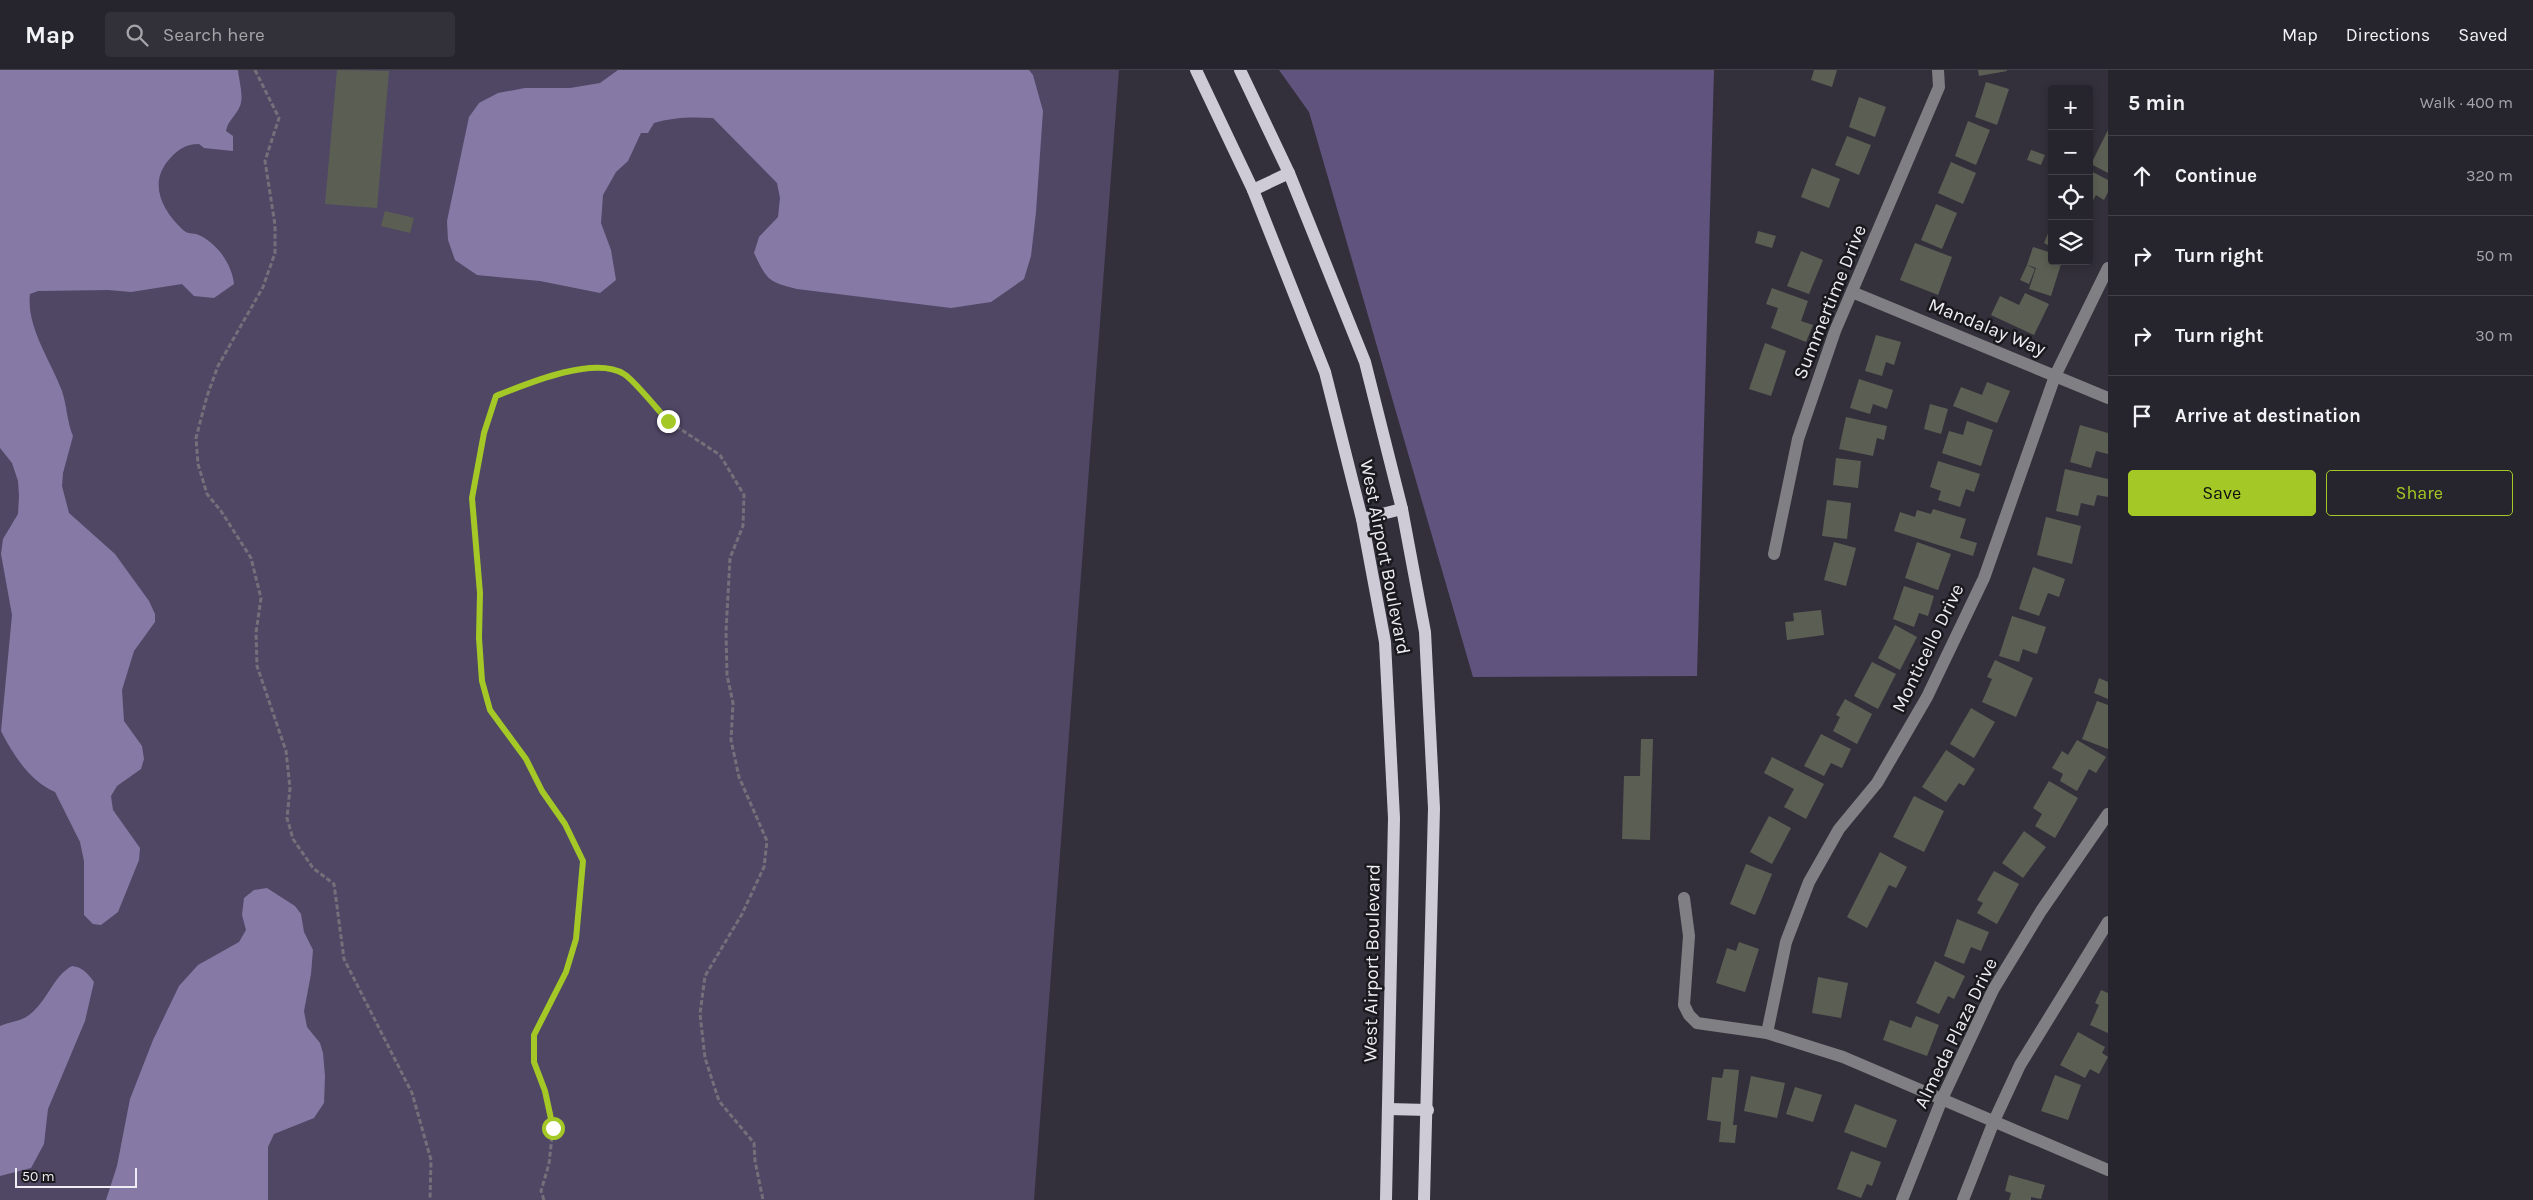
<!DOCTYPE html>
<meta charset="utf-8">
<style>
body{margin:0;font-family:Karla,sans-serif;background:#323038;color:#f1f3f6}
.controls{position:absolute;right:15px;top:15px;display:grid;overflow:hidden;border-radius:5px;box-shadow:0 2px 8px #0003}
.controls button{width:45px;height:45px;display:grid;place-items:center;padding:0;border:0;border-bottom:1px solid #424148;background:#26242c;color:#f1f3f6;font:25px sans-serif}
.scale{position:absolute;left:15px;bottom:12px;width:122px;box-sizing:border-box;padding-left:5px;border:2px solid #efedf4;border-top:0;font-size:14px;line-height:18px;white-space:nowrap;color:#efedf4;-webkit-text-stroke:4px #1a191e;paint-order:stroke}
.stop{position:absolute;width:15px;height:15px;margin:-11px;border:4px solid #a4c825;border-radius:50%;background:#fff}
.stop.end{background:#a4c825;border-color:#fff;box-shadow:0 1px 5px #0008}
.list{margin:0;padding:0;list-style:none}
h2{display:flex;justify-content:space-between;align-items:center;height:65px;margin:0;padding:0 20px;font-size:21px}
h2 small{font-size:16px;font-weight:400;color:#a4a4a9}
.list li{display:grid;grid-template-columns:32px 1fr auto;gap:15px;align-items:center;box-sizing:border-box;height:80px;padding:0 20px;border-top:1px solid #424148}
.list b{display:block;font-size:19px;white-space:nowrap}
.list em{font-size:16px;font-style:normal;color:#a4a4a9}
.actions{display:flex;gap:10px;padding:15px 20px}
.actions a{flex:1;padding:11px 0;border:1px solid #a4c825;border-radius:5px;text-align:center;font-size:18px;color:#a4c825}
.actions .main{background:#a4c825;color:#111}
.icon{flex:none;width:28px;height:28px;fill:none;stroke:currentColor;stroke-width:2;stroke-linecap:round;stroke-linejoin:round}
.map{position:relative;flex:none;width:2108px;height:1130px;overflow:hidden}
header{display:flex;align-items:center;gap:30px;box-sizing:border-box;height:70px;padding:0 25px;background:#26242c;border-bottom:1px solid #424148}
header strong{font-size:24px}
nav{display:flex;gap:28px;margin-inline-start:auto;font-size:18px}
.search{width:350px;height:45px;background:#323038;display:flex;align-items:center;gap:12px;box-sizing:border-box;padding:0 18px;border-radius:5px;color:#a4a4a9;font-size:19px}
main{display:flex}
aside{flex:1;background:#26242c}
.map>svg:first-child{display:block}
.green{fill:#504765}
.forest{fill:#60537d}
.water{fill:#8679a5}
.building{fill:#5b5f53}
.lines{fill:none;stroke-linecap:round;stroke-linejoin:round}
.path{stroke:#73707a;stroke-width:3;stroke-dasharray:5 2.5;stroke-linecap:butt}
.minor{stroke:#807f84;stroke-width:12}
.major{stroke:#cecbd7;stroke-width:12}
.route{stroke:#a4c825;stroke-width:6}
.labels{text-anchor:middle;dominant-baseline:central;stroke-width:5;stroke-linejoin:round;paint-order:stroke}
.street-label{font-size:19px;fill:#efedf4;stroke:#1a191e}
</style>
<header>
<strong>Map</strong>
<div class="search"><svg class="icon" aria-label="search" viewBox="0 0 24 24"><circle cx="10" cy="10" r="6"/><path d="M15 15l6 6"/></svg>Search here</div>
<nav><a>Map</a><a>Directions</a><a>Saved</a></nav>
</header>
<main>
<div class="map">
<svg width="2108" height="1130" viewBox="0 0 2108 1130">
<rect width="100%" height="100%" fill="#33303b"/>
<polygon class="green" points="0,0 1119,0 1034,1130 0,1130"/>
<polygon class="forest" points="1279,0 1714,0 1697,606 1473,607 1309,42"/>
<g class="water">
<path d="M0 0H238C239 11 244 26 240 36 236 46 228 50 226 61L233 66V81L204 78 199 74C184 74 176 81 167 92 149 115 163 141 182 159 187 164 190 163 196 164 216 171 232 194 234 214L214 228 194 226 182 214 131 222 108 220 38 221 30 224C26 257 51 291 62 321 67 336 67 352 73 366L63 403 62 416 69 443 115 484 149 531 155 544V552L134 581 122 620 124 651 142 676 144 689 141 699 117 716 111 726 113 740 140 778 139 790 118 842 101 855 93 854 84 845V791L80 772 55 722C30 711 13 685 1 661L12 545 1 484 3 469 18 444 19 426 18 411 12 393 0 378Z"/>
<path d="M618 0H1029L1033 5 1043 41 1036 142 1031 186 1024 209 991 232 951 238 797 219C768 212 767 210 754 183L759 167 778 147 780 128 777 113 713 48C692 47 674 47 654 53L648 63H641L628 91 616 102 603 125 601 153 611 180 616 210 600 223 540 211 477 205 455 190 448 170 447 151 469 47 479 33 498 23 525 18H570L600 13Z"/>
<polygon points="267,818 295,836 301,844 304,862 313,880 311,904 304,941 307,957 320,973 323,983 325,1006 324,1033 314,1048 274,1064 268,1077 268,1130 106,1130 117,1096 130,1029 153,970 179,916 198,895 239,872 246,860 242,845 244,828 254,820"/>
<path d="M72 896C83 897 88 904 94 912L85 951 48 1039 44 1074 31 1098 0 1106V956C9 952 22 951 29 945 47 932 53 906 72 896Z"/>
</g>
<g class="building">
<polygon points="337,0 389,1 377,138 325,134"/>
<polygon points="1814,0 1837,0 1832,17 1811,10"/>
<polygon points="1978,0 2007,0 2007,1 1979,6"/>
<polygon points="1986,12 2009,19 1997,55 1975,47"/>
<polygon points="1859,27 1886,37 1875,67 1849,57"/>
<polygon points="1968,51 1990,60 1976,95 1955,86"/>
<polygon points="2108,60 2108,103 2091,94"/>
<polygon points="1847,66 1871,75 1859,105 1835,95"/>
<polygon points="2031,80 2045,85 2041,95 2027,90"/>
<polygon points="1951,92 1976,103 1963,134 1938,123"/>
<polygon points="1812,98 1840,109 1829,138 1801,127"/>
<polygon points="2089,100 2108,110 2108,122 2104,130 2096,125 2089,138"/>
<polygon points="1936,134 1957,143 1942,179 1921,170"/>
<polygon points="385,141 414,148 410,163 381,156"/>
<polygon points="2052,154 2052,177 2044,173"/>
<polygon points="1758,161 1776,166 1772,178 1755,173"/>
<polygon points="1915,173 1952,187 1938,225 1900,210"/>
<polygon points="2033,177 2052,183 2052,191 2062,191 2051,226 2029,219 2036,198 2027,195"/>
<polygon points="1801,181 1823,190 1809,224 1787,216"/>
<polygon points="2027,195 2035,199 2029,214 2020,210"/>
<polygon points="1772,218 1808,231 1801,251 1813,255 1806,272 1771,258 1778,238 1766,234"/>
<polygon points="2025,223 2049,234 2034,265 1991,245 2000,226 2019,235"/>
<polygon points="1876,265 1901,272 1894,295 1886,292 1882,306 1865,301"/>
<polygon points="1765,273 1786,281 1771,326 1749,319"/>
<polygon points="1859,309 1893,320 1887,339 1873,334 1870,344 1850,338"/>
<polygon points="1987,312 2010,321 1997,353 1953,336 1961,317 1982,325"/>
<polygon points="1930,334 1948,339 1941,364 1924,359"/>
<polygon points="1846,347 1887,356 1884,370 1877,368 1873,386 1839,379"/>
<polygon points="1967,351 1993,360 1981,396 1942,383 1949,361 1963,365"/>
<polygon points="2080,355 2108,363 2108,384 2096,381 2091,398 2070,392"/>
<polygon points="1836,388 1861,391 1858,418 1833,415"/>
<polygon points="1938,391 1980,404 1974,422 1966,419 1960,437 1938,430 1941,421 1930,417"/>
<polygon points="2065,399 2108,409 2108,427 2097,425 2094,436 2081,433 2078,446 2056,441"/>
<polygon points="1827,430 1851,433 1847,469 1822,466"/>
<polygon points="1933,439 1966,449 1960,468 1977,473 1973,486 1894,461 1900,442 1915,447 1917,440 1931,444"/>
<polygon points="2046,447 2081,456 2072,494 2037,485"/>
<polygon points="1834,472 1856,478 1846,516 1824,510"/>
<polygon points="1917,472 1951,484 1938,520 1905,508"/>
<polygon points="2033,497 2065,509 2059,527 2048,523 2039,546 2019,539"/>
<polygon points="1904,516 1934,526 1928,546 1919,543 1914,557 1893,549"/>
<polygon points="1821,540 1824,565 1787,570 1785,552 1794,551 1793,543"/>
<polygon points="2012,546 2046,557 2037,584 2023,579 2019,592 1999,586"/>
<polygon points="1895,555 1917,567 1900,600 1878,588"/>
<polygon points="1995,590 2033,608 2016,647 1982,632 1992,609 1987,607"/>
<polygon points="1872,592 1896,604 1878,639 1854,626"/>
<polygon points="2099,608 2108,612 2108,629 2094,623"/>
<polygon points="1845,629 1872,644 1857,674 1833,661 1840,647 1836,645"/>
<polygon points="2097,631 2108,635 2108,679 2082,669"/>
<polygon points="1971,638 1995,652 1974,688 1950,674"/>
<polygon points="1821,664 1851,679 1842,698 1831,693 1824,706 1804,696"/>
<polygon points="1641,669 1653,669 1650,770 1622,769 1624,706 1640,706"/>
<polygon points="2077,670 2106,687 2096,703 2089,699 2077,721 2060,711 2063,704 2052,698 2062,681 2068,685"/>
<polygon points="1946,680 1975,699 1964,716 1959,713 1946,732 1922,717"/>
<polygon points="1772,687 1824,714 1806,749 1784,737 1794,719 1764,703"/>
<polygon points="2049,711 2078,728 2055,768 2035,756 2042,744 2033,738"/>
<polygon points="1914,726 1944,741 1924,782 1893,767"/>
<polygon points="1769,746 1791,758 1772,794 1750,782"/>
<polygon points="2024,761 2046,777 2023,808 2002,793"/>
<polygon points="1880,782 1907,797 1896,818 1889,815 1867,858 1847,847"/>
<polygon points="1746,794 1772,804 1755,845 1730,834"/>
<polygon points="1994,801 2019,814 1997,854 1977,843 1983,833 1977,830"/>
<polygon points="1957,849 1989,862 1981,881 1971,877 1964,894 1944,886"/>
<polygon points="1739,872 1759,879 1745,922 1716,913 1727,878 1736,881"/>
<polygon points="1935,891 1965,906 1954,929 1948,926 1939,944 1916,933"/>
<polygon points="1818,907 1848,913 1841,948 1812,943"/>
<polygon points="2101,920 2108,923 2108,963 2090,955 2099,935 2095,933"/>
<polygon points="1916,946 1939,955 1927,986 1883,970 1890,950 1911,958"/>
<polygon points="2078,962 2105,977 2102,983 2108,987 2099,1004 2090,999 2085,1008 2060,995"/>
<polygon points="1724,999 1739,1000 1733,1055 1737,1055 1735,1073 1719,1072 1721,1052 1707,1050 1712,1007 1722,1008"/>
<polygon points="2055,1005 2081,1015 2068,1050 2041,1041"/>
<polygon points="1751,1006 1785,1013 1777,1048 1744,1041"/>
<polygon points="1795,1017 1822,1025 1813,1052 1786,1044"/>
<polygon points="1855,1034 1897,1050 1886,1078 1844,1062"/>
<polygon points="1851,1081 1881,1092 1872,1116 1867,1114 1861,1128 1837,1119"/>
<polygon points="2009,1105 2045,1115 2041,1129 2031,1127 2031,1130 2009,1130 2011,1123 2005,1121"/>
</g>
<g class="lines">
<g class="path">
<polyline points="255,0 279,48 265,91 275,155 275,183 263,217 218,296 207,326 196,368 198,394 207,424 221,441 251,488 261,528 256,563 257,596 286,681 290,718 287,748 293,769 313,798 334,814 344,889 412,1023 431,1090 430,1130"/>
<polyline points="544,1130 541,1121 549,1094 553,1057 545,1021 534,992 534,965 566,902 576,869 583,791 565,753 543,721 526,689 490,640 482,611 479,568 480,523 472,428 484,363 496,326 565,301 595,297 624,303 668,351 720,385 744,425 743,456 730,488 726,562 727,605 733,633 731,670 739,707 767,771 764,797 742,844 705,906 700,944 705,988 719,1031 754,1073 755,1091 763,1130"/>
</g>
<g class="minor">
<polyline points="1852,222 2108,328"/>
<polyline points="1774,484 1798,369 1835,261 1939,17 1938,0"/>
<polyline points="1684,828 1689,866 1684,935 1689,945 1697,953 1767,963 1843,987 2108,1100"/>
<polyline points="1767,963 1786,872 1809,812 1839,759 1877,713 1927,627 1984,508 2055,306 2108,198"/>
<polyline points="1902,1130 1942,1029 1993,920 2041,841 2108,744"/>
<polyline points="1963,1130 1994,1051 2020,995 2108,852"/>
</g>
<g class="major">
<polyline points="1196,0 1253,120 1325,302 1362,449 1385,572 1394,748 1386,1130"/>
<polyline points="1240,0 1289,103 1365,292 1402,439 1425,562 1434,738 1424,1130"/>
<polyline points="1253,120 1289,103"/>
<polyline points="1362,449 1402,439"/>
<polyline points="1388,1039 1428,1040"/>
</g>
</g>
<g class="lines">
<path class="route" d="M553 1058 545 1021 534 992V965L566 902 576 869 583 791 565 754 542 721 526 689 490 640 482 611 479 568 480 523 472 428 484 363 496 326C526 314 594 285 624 304 634 310 658 340 668 351"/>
</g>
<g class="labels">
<g class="street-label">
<text transform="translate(1830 232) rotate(-68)">Summertime Drive</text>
<text transform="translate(1987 257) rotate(22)">Mandalay Way</text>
<text transform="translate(1385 487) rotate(79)">West Airport Boulevard</text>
<text transform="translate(1928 578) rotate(-64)">Monticello Drive</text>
<text transform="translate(1372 893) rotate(-89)">West Airport Boulevard</text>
<text transform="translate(1956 963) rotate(-64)">Almeda Plaza Drive</text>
</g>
</g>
</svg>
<div class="controls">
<button>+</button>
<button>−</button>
<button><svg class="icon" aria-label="locate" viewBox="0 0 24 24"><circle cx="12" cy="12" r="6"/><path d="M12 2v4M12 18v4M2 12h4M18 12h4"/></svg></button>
<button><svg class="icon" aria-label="layers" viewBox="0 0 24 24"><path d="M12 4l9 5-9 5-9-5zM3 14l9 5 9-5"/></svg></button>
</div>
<div class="scale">50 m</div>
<div class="stop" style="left:553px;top:1058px"></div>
<div class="stop end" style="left:668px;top:351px"></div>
</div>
<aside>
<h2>5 min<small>Walk · 400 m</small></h2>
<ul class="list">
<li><svg class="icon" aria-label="ahead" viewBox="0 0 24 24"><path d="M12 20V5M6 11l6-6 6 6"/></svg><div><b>Continue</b></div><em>320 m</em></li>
<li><svg class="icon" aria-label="right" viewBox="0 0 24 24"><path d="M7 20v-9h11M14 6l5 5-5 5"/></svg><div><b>Turn right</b></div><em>50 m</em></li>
<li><svg class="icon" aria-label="right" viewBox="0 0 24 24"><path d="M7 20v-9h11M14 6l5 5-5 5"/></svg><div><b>Turn right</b></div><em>30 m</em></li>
<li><svg class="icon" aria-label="arrive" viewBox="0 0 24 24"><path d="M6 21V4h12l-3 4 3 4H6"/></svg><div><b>Arrive at destination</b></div></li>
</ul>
<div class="actions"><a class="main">Save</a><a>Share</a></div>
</aside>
</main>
